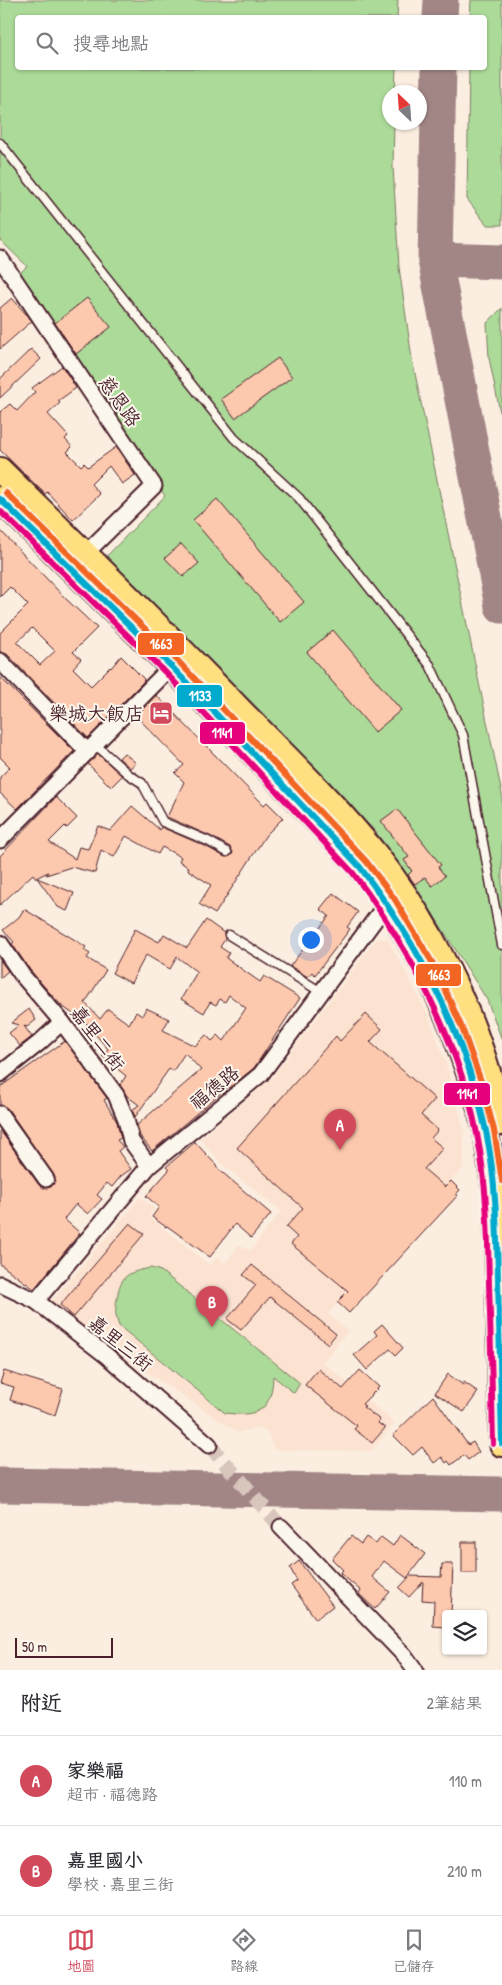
<!DOCTYPE html>
<html lang="zh-TW">
<meta charset="utf-8">
<style>
body{margin:0;font-family:"Patrick Hand","LXGW WenKai TC",sans-serif;background:#f2f2f3;color:#2b2b33}
.controls{position:absolute;right:15px;bottom:15px;display:grid;overflow:hidden;border-radius:5px;box-shadow:0 1px 4px #0004}
.controls button{width:45px;height:45px;display:grid;place-items:center;padding:0;border:0;border-bottom:1px solid #e1e1e2;background:#fff;color:#2b2b33;font:25px sans-serif}
.compass{position:absolute;left:382px;top:85px;width:45px;height:45px;border-radius:50%;background:#fff;box-shadow:0 1px 4px #0004;rotate:335deg}
.scale{position:absolute;left:15px;bottom:12px;width:98px;box-sizing:border-box;padding-left:5px;border:2px solid #4a1f2b;border-top:0;font-size:14px;line-height:18px;white-space:nowrap;color:#4a1f2b;-webkit-text-stroke:4px #fbf7ec;paint-order:stroke}
.you{position:absolute;left:310px;top:939px;width:18px;height:18px;margin:-12px;border:4px solid #fff;border-radius:50%;background:#1a73e8;box-shadow:0 0 0 8px #1a73e833}
.badge{display:grid;place-items:center;width:32px;height:32px;border-radius:50%;background:#d1495b;color:#fff;font-size:16px;font-weight:700}
.pin{position:absolute;translate:-50% -41px;filter:drop-shadow(0 1px 2px #0008)}
.pin::after{content:'';position:absolute;top:26px;width:18px;height:15px;background:inherit;clip-path:polygon(0 0,100% 0,50% 100%)}
.list{margin:0;padding:0;list-style:none}
h2{display:flex;justify-content:space-between;align-items:center;height:65px;margin:0;padding:0 20px;font-size:21px}
h2 small{font-size:16px;font-weight:400;color:#7c7c81}
.list li{display:grid;grid-template-columns:32px 1fr auto;gap:15px;align-items:center;box-sizing:border-box;height:90px;padding:0 20px;border-top:1px solid #e1e1e2}
.list b{display:block;font-size:19px;white-space:nowrap}
.list p{margin:0;font-size:16px;white-space:nowrap;color:#7c7c81}
.list em{font-size:16px;font-style:normal;color:#7c7c81}
.icon{flex:none;width:28px;height:28px;fill:none;stroke:currentColor;stroke-width:2;stroke-linecap:round;stroke-linejoin:round}
.map{position:relative;flex:none;width:502px;height:1670px;overflow:hidden}
.search{position:absolute;background:#fff;box-shadow:0 1px 4px #0004;left:15px;right:15px;top:15px;height:55px;display:flex;align-items:center;gap:12px;box-sizing:border-box;padding:0 18px;border-radius:5px;color:#7c7c81;font-size:19px}
.sheet{height:245px;background:#fff}
nav{display:flex;justify-content:space-around;align-items:center;box-sizing:border-box;height:70px;border-top:1px solid #e1e1e2;background:#fff;font-size:14px;color:#7c7c81}
nav a{display:grid;justify-items:center;gap:2px}
nav .on{color:#d1495b}
.map>svg:first-child{display:block}
.built{fill:#fce3d1}
.grass{fill:#acda99;stroke:#7b7c62}
.lines{fill:none;stroke-linecap:round;stroke-linejoin:round}
.taxiway{stroke:#a28686;stroke-width:35}
.building{fill:#fdc9ae;stroke:#4a1f2b;fill-rule:evenodd}
.minor-tunnel{stroke:#d8c5bc;stroke-width:15;stroke-dasharray:15 8;stroke-linecap:butt}
.service-casing{stroke:#4a1f2b;stroke-width:11}
.minor-casing{stroke:#4a1f2b;stroke-width:19}
.primary-casing{stroke:#4a1f2b;stroke-width:28}
.service{stroke:#fbf7ec;stroke-width:8}
.minor{stroke:#fbf7ec;stroke-width:15}
.primary{stroke:#ffdf80;stroke-width:24}
.bus-1-casing{stroke:#fbf7ec;stroke-width:10}
.bus-2-casing{stroke:#fbf7ec;stroke-width:10}
.bus-3-casing{stroke:#fbf7ec;stroke-width:10}
.bus-1{stroke:#00a9ce;stroke-width:6}
.bus-2{stroke:#e5007d;stroke-width:6}
.bus-3{stroke:#f26522;stroke-width:6}
.labels{text-anchor:middle;dominant-baseline:central;stroke-width:4;stroke-linejoin:round;paint-order:stroke}
.street-label{font-size:19px;fill:#4a1f2b;stroke:#fbf7ec}
.poi-label{font-size:19px;fill:#4a1f2b;stroke:#fbf7ec;text-anchor:end}
.line-badge{stroke:#fbf7ec;stroke-width:2}
.badge-label{font-size:14px;text-anchor:middle;font-weight:bold;fill:#fff}
</style>
<div class="map">
<svg width="502" height="1670" viewBox="0 0 502 1670">
<rect width="100%" height="100%" fill="#fbeee0"/>
<filter id="ink" filterUnits="userSpaceOnUse"><feTurbulence type="fractalNoise" baseFrequency=".02" numOctaves="2"/><feDisplacementMap in="SourceGraphic" scale="10" xChannelSelector="R" yChannelSelector="G"/><feConvolveMatrix kernelMatrix="1 2 1 2 8 2 1 2 1" color-interpolation-filters="sRGB"/></filter>
<g filter="url(#ink)">
<polygon class="built" points="376,939 388,939 428,1014 446,1063 464,1129 464,1167 328,1314 348,1331 323,1362 395,1423 371,1451 274,1450 268,1434 259,1427 238,1433 48,1306 140,1197 154,1208 149,1217 210,1265 217,1257 225,1263 239,1244 250,1251 281,1211 223,1165 200,1139 271,1079"/>
<g class="grass">
<polygon points="0,0 398,0 397,18 18,18 18,68 396,68 395,92 390,92 390,122 394,123 393,167 399,267 412,359 502,794 502,1040 487,1000 433,914 375,831 100,563 165,496 81,373 10,283 27,266 0,240"/>
<polygon points="471,0 502,0 502,225 487,225 467,199 469,68 484,68 484,18 470,17"/>
<polygon points="502,308 502,422 489,358 487,323"/>
<path d="M151 1268 161 1271 300 1383 294 1393 273 1376C272 1411 258 1417 225 1413L119 1326C115 1316 115 1309 117 1299 120 1275 128 1272 151 1268Z"/>
</g>
<g class="lines">
<g class="taxiway">
<polyline points="440,18 441,0"/>
<polyline points="439,68 435,260 502,606"/>
<polyline points="435,260 502,262"/>
<polyline points="0,1485 502,1494"/>
</g>
</g>
<g class="building">
<polygon points="12,298 32,321 0,349 0,308"/>
<polygon points="87,298 111,327 76,354 55,323"/>
<polygon points="31,349 41,359 0,398 0,379"/>
<polygon points="278,358 292,377 235,418 221,399"/>
<polygon points="62,366 76,388 58,401 60,403 48,414 68,436 65,439 72,447 67,452 81,466 84,463 88,467 116,447 135,475 122,484 109,466 91,484 100,494 73,520 47,492 45,494 0,450 0,412 10,404 17,411 35,392 32,388"/>
<polygon points="217,499 304,602 280,622 193,520"/>
<path d="M0 530 66 599 97 628 73 652 81 659 73 668 91 686 110 667 111 668 121 656 144 679 143 682 88 738 7 654 0 652V633L28 605 10 587 0 597ZM32 628 55 651 40 665 17 642Z"/>
<polygon points="181,544 199,563 183,577 165,558"/>
<polygon points="333,630 401,710 375,732 307,652"/>
<polygon points="0,677 74,751 17,809 0,793 0,777 10,767 0,757"/>
<polygon points="156,695 264,805 267,802 283,818 266,835 215,914 199,904 211,885 188,870 189,868 179,861 181,857 162,847 158,854 126,836 114,857 101,850 95,873 71,867 46,875 48,872 36,878 33,874 0,905 0,856 56,797 77,818 67,828 65,826 49,842 75,859 79,847 88,849 98,826 110,831 132,806 160,830 161,827 205,846 225,857 232,855 233,852 230,847 210,836 167,817 184,782 175,773 184,765 136,716"/>
<polygon points="124,753 136,763 130,768 119,758"/>
<polygon points="98,754 122,776 111,787 88,764"/>
<polygon points="397,809 441,865 438,867 445,876 432,886 425,877 415,884 408,875 412,871 404,860 409,857 381,821"/>
<polygon points="37,878 74,893 67,911 58,907"/>
<polygon points="333,893 358,912 347,927 350,929 315,975 312,972 308,977 290,966 329,916 320,909"/>
<polygon points="24,909 80,943 86,947 84,950 90,954 87,958 106,970 85,1003 100,1019 108,1009 129,1024 136,1012 142,1016 146,1008 169,1019 163,1030 195,1046 206,1035 212,1041 218,1035 224,1041 246,1008 229,995 225,1002 220,999 216,1005 210,1002 204,1013 181,999 197,972 177,957 170,969 146,955 131,983 112,973 135,929 159,942 164,934 187,948 206,920 224,933 225,939 220,947 229,953 226,958 260,982 264,976 300,998 254,1068 229,1088 228,1087 152,1151 140,1136 137,1125 201,1070 185,1053 173,1071 169,1069 135,1117 132,1110 139,1105 127,1096 120,1085 126,1076 102,1056 108,1049 95,1034 91,1038 85,1031 90,1026 62,1006 48,991 30,970 12,944 14,942 3,930 19,917"/>
<polygon points="0,960 8,971 0,978"/>
<polygon points="29,1009 36,1020 27,1027 24,1026 32,1037 20,1046 9,1033 19,1025 11,1023"/>
<polygon points="366,1014 382,1029 370,1042 435,1099 421,1115 438,1130 431,1138 443,1148 424,1169 445,1187 451,1181 460,1190 456,1194 458,1195 349,1313 337,1302 348,1291 291,1244 297,1237 286,1227 303,1208 237,1148 336,1036 340,1041"/>
<polygon points="65,1041 107,1098 104,1100 117,1122 121,1138 117,1140 123,1147 118,1151 131,1169 121,1176 112,1187 107,1183 97,1195 102,1199 88,1214 76,1204 64,1219 80,1233 34,1289 0,1264 0,1130 39,1185 43,1188 51,1187 55,1182 55,1178 8,1109 0,1105 0,1087"/>
<polygon points="195,1142 217,1166 216,1167 271,1214 251,1238 235,1224 210,1257 167,1226 166,1227 152,1217 159,1207 146,1196 169,1170 166,1167"/>
<polygon points="130,1223 144,1234 74,1317 60,1305"/>
<polygon points="252,1265 336,1334 328,1344 270,1297 241,1330 227,1319 256,1285 243,1275"/>
<polygon points="382,1324 403,1348 396,1355 390,1349 367,1370 354,1355 377,1335 374,1331"/>
<polygon points="318,1369 343,1389 360,1370 379,1387 362,1404 365,1406 363,1407 380,1420 378,1423 385,1428 372,1443 354,1429 357,1426 305,1385"/>
<polygon points="4,1371 63,1389 55,1415 10,1400 14,1387 0,1383"/>
<polygon points="448,1374 463,1385 464,1382 478,1392 464,1412 435,1393"/>
<polygon points="433,1396 468,1445 473,1442 479,1452 468,1460 464,1455 451,1465 448,1461 446,1463 442,1457 434,1463 422,1447 413,1455 393,1435"/>
<polygon points="400,1535 425,1554 407,1578 384,1561 372,1577 390,1592 375,1609 359,1594 361,1591 340,1573 343,1570 332,1559 351,1536 361,1544 366,1537 376,1544 381,1537 393,1546"/>
<rect x="462" y="1542" width="14" height="31"/>
<polygon points="299,1561 333,1606 316,1619 291,1585 297,1581 290,1568"/>
<polygon points="442,1564 453,1564 451,1614 446,1614 446,1627 433,1626 434,1601 422,1600 423,1582 409,1597 399,1588 410,1576 441,1577"/>
</g>
<g class="lines">
<polyline class="minor-tunnel" points="209,1445 281,1527"/>
<g class="service-casing">
<g id="service">
<polyline points="0,143 234,438 299,498 430,665 463,735 502,945"/>
<polyline points="96,745 128,774 142,783 163,822 208,841 227,852"/>
<polyline points="229,935 321,992"/>
</g>
</g>
<g class="minor-casing">
<g id="minor">
<polyline points="0,258 154,486 85,554"/>
<polyline points="0,661 88,752"/>
<polyline points="0,840 176,662"/>
<polyline points="0,943 22,975 62,1022 116,1095 126,1119 131,1141 149,1166"/>
<polyline points="0,1074 39,1043 62,1022"/>
<polyline points="0,1114 46,1179"/>
<polyline points="0,1284 36,1301 107,1356 209,1445"/>
<polyline points="36,1301 149,1166 261,1074 387,903 393,899"/>
<polyline points="281,1527 404,1655 415,1670"/>
</g>
</g>
<g class="primary-casing">
<g id="primary">
<path d="M0 470C80 549 160 627 238 708 285 756 334 803 376 855 438 934 479 1026 502 1123"/>
<polyline points="0,499 172,667 360,867 387,903 428,973 454,1031 474,1087 486,1132 496,1201 502,1444"/>
</g>
</g>
<use href="#service" class="service"/>
<use href="#minor" class="minor"/>
<use href="#primary" class="primary"/>
<g class="bus-1-casing">
<path id="bus-1" d="M0 499 172 667 360 867C419 945 465 1035 486 1131 496 1179 497 1229 498 1278 499 1333 501 1389 502 1444"/>
</g>
<g class="bus-2-casing">
<path id="bus-2" d="M0 511 166 673 353 873C409 947 459 1042 477 1134 487 1184 488 1234 489 1285 491 1338 492 1391 493 1444"/>
</g>
<g class="bus-3-casing">
<polyline id="bus-3" points="6,493 178,661 366,861 394,898 436,969 462,1028 482,1084 494,1130 502,1181"/>
</g>
<use href="#bus-1" class="bus-1"/>
<use href="#bus-2" class="bus-2"/>
<use href="#bus-3" class="bus-3"/>
</g>
</g>
<defs>
<g id="hotel-square" transform="scale(1.25)"><rect x="-9" y="-9" width="18" height="18" rx="4" fill="#d1495b" stroke="#fbf7ec"/><path d="M-6-4.5h1.5V1H6V5H4.5V3h-9V5H-6ZM-4 0a1.8 1.8 0 1 1 3.6 0ZM.5 0V-2.5h3Q6-2.5 6 0Z" fill="#fff"/></g>
</defs>
<g fill-rule="evenodd">
<use href="#hotel-square" x="161" y="713"/>
</g>
<g class="labels">
<g class="street-label">
<text transform="translate(120 401) rotate(55)">慈恩路</text>
<text transform="translate(98 1038) rotate(53)">嘉里二街</text>
<text transform="translate(214 1087) rotate(-39)">福德路</text>
<text transform="translate(121 1343) rotate(39)">嘉里三街</text>
</g>
<g class="poi-label">
<text x="144" y="713">樂城大飯店</text>
</g>
</g>
<g class="line-badge">
<rect x="137" y="632" width="48" height="24" rx="5" fill="#f26522"/>
<rect x="176" y="684" width="47" height="24" rx="5" fill="#00a9ce"/>
<rect x="199" y="721" width="47" height="24" rx="5" fill="#e5007d"/>
<rect x="415" y="963" width="47" height="24" rx="5" fill="#f26522"/>
<rect x="443" y="1082" width="48" height="24" rx="5" fill="#e5007d"/>
</g>
<g class="badge-label">
<text x="161" y="649">1663</text>
<text x="200" y="701">1133</text>
<text x="222" y="738">1141</text>
<text x="439" y="980">1663</text>
<text x="467" y="1099">1141</text>
</g>
</svg>
<div class="controls">
<button><svg class="icon" aria-label="layers" viewBox="0 0 24 24"><path d="M12 4l9 5-9 5-9-5zM3 14l9 5 9-5"/></svg></button>
</div>
<svg class="compass" viewBox="-18 -18 36 36"><path d="M0-13l5 13h-10z" fill="#e53935"/><path d="M0 13l5-13h-10z" fill="#7c7c81"/></svg>
<div class="scale">50 m</div>
<div class="you"></div>
<div class="pin badge" style="left:340px;top:1150px">A</div>
<div class="pin badge" style="left:212px;top:1327px">B</div>
<div class="search"><svg class="icon" aria-label="search" viewBox="0 0 24 24"><circle cx="10" cy="10" r="6"/><path d="M15 15l6 6"/></svg>搜尋地點</div>
</div>
<section class="sheet">
<h2>附近<small>2筆結果</small></h2>
<ul class="list">
<li><span class="badge">A</span><div><b>家樂福</b><p>超市 · 福德路</p></div><em>110 m</em></li>
<li><span class="badge">B</span><div><b>嘉里國小</b><p>學校 · 嘉里三街</p></div><em>210 m</em></li>
</ul>
</section>
<nav>
<a class="on"><svg class="icon" aria-label="map" viewBox="0 0 24 24"><path d="M3 6l6-2 6 2 6-2v14l-6 2-6-2-6 2zM9 4v14M15 6v14"/></svg>地圖</a>
<a><svg class="icon" aria-label="directions" viewBox="0 0 24 24"><path d="M12 3l9 9-9 9-9-9zM9 14v-3h6M13 9l2 2-2 2"/></svg>路線</a>
<a><svg class="icon" aria-label="saved" viewBox="0 0 24 24"><path d="M7 4h10v16l-5-4-5 4z"/></svg>已儲存</a>
</nav>
